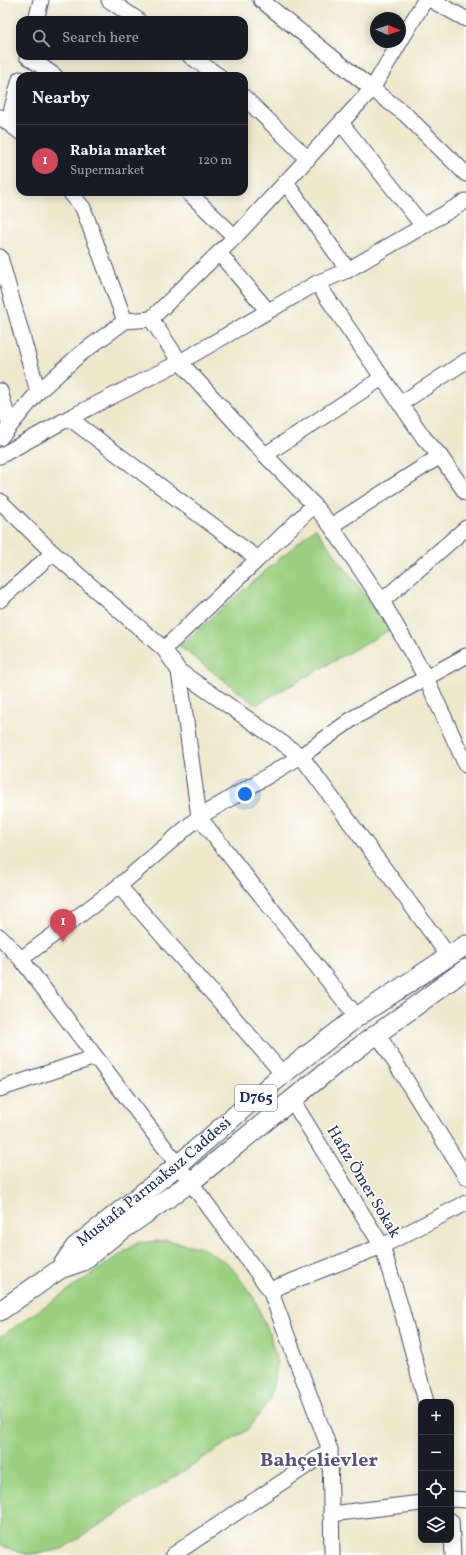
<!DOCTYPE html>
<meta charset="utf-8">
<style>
body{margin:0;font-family:Vollkorn,serif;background:#242831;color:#f1f3f6}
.controls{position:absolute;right:12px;bottom:12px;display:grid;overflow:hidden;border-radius:8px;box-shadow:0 2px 10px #0003}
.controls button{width:36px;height:36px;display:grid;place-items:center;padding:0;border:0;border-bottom:1px solid #363941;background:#171b24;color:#f1f3f6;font:20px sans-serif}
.compass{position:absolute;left:370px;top:12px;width:36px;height:36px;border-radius:50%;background:#171b24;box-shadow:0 2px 10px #0003;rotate:92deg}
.you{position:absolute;left:245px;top:794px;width:14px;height:14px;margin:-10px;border:3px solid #fff;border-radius:50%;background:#1a73e8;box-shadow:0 0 0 6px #1a73e833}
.badge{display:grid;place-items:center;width:26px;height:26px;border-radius:50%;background:#d1495b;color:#fff;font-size:13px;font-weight:700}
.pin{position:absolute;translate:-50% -33px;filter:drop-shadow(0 1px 2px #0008)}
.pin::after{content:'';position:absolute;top:21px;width:14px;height:12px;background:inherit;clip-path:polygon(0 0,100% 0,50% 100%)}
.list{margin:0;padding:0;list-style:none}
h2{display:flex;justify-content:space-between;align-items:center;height:52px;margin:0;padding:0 16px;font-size:17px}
h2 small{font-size:13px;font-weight:400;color:#9ea1a6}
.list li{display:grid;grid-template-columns:26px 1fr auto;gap:12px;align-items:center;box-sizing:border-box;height:72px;padding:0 16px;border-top:1px solid #363941}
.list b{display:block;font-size:15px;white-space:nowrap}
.list p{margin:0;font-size:13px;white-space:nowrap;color:#9ea1a6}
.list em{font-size:13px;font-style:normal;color:#9ea1a6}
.icon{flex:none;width:22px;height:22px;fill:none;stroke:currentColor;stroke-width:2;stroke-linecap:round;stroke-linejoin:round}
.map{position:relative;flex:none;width:466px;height:1555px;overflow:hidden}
.search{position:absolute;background:#171b24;box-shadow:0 2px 10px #0003;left:16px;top:16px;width:232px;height:44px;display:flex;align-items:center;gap:10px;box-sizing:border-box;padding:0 14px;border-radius:12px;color:#9ea1a6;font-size:15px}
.panel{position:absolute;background:#171b24;box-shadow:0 2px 10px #0003;left:16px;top:72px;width:232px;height:124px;border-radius:12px}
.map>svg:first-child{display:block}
.green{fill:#9bd081;stroke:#5b8070}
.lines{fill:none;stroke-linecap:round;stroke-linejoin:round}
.minor-casing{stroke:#3b4b6f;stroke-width:17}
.major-casing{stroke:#3b4b6f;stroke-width:21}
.minor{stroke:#fff;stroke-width:15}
.major{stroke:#fff;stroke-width:19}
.labels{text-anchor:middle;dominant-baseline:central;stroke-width:3.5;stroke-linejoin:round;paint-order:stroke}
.shield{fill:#fff;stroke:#5f6d8e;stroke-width:1}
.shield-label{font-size:15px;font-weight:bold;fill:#1b2f5e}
.street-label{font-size:16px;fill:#1b2f5e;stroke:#fff}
.district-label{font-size:20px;font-weight:bold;fill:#59517c;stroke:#fff}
</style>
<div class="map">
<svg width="466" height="1555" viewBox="0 0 466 1555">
<rect width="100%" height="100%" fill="#fff"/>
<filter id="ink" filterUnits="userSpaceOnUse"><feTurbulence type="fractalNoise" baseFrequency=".025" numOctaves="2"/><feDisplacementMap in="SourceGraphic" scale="8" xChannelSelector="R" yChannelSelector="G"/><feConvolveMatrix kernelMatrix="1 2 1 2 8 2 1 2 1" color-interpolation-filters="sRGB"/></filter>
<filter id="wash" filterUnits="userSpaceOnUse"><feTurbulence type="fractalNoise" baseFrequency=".012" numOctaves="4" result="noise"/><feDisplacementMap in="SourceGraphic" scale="16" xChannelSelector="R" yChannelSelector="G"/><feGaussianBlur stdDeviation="0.9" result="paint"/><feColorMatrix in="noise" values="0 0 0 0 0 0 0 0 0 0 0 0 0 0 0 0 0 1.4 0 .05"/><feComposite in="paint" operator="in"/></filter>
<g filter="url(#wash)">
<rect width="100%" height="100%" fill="#efe8cd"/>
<g class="green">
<polygon points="315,528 391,629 256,705 179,646"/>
<polygon points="166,1240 202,1248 229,1264 254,1298 270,1335 277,1364 270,1400 247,1430 62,1549 27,1555 0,1545 0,1337 137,1243"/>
</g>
</g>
<g filter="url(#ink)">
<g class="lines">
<g class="minor-casing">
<g id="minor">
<polyline points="109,0 138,20"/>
<polyline points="261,0 372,89 405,114 466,174"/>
<polyline points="431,0 466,19"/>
<polyline points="36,20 41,0"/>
<polyline points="27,56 55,76"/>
<polyline points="190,56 219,76"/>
<polyline points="244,97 308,159"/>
<polyline points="1,117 20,132"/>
<polyline points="8,123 20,79"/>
<polyline points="341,123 423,226"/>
<polyline points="286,183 348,270"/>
<polyline points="70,192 83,208 125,321 151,319 180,362 265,455 314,505 331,526 382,601 426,678 466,765"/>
<polyline points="188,192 235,237"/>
<polyline points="219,253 268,311"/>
<polyline points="0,257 38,392"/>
<polyline points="317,283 424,438 440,456 466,493"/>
<polyline points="151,319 235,237 372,89 425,0"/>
<polyline points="0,391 10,426"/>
<polyline points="400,404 466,361"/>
<polyline points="69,418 258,559 314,505"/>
<polyline points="0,438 38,392 79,355 125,321"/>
<polyline points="265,455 382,378"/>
<polyline points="0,456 69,418 180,362 317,283 348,270 466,201"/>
<polyline points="0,501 53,553 0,600"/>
<polyline points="331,526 440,456"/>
<polyline points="53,553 164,649 179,671 301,756 448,955"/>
<polyline points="382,601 466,528"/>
<polyline points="164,649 258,559"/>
<polyline points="179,671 199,817 357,1017"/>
<polyline points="119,886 283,1074"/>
<polyline points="0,937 21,959 178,1165 270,1290 330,1450 332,1555"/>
<polyline points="21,959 119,886 199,817 301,756 355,717 466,656"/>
<polyline points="377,1033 466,1177"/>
<polyline points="0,1089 95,1057"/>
<polyline points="292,1100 382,1246 401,1308 426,1402"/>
<polyline points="270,1290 382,1246 466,1203"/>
<polyline points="451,1499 466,1500"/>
<polyline points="331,1514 421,1503"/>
<polyline points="451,1521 453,1555"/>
<polyline points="173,1555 330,1450"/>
</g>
</g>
<g class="major-casing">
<g id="major">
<path id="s1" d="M60 1269 75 1247 178 1165 283 1074 357 1017 466 945"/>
<polyline points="0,1311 60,1269 83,1261 111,1238 191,1182 336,1064 466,969"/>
</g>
</g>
<use href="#minor" class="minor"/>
<use href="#major" class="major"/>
</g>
</g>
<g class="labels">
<rect class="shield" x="235" y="1085" width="42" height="26" rx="3"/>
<g class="shield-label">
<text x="256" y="1098">D765</text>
</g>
<g class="street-label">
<text transform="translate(363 1182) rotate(59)">Hafız Ömer Sokak</text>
<text stroke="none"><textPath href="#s1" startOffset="129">Mustafa Parmaksız Caddesi</textPath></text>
</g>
<g class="district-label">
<text x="319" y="1461">Bahçelievler</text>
</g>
</g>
</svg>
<div class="controls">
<button>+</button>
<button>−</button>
<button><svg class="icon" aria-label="locate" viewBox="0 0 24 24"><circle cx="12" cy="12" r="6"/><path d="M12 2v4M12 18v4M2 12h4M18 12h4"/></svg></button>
<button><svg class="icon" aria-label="layers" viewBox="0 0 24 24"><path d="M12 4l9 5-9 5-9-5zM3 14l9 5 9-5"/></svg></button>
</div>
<svg class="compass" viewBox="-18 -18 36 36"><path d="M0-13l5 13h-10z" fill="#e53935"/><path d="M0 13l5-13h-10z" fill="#9ea1a6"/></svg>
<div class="you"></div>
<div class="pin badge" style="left:63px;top:942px">1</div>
<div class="search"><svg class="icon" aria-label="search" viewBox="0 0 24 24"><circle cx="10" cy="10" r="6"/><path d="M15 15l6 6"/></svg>Search here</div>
<section class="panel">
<h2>Nearby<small></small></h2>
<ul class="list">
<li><span class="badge">1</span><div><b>Rabia market</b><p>Supermarket</p></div><em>120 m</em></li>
</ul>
</section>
</div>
